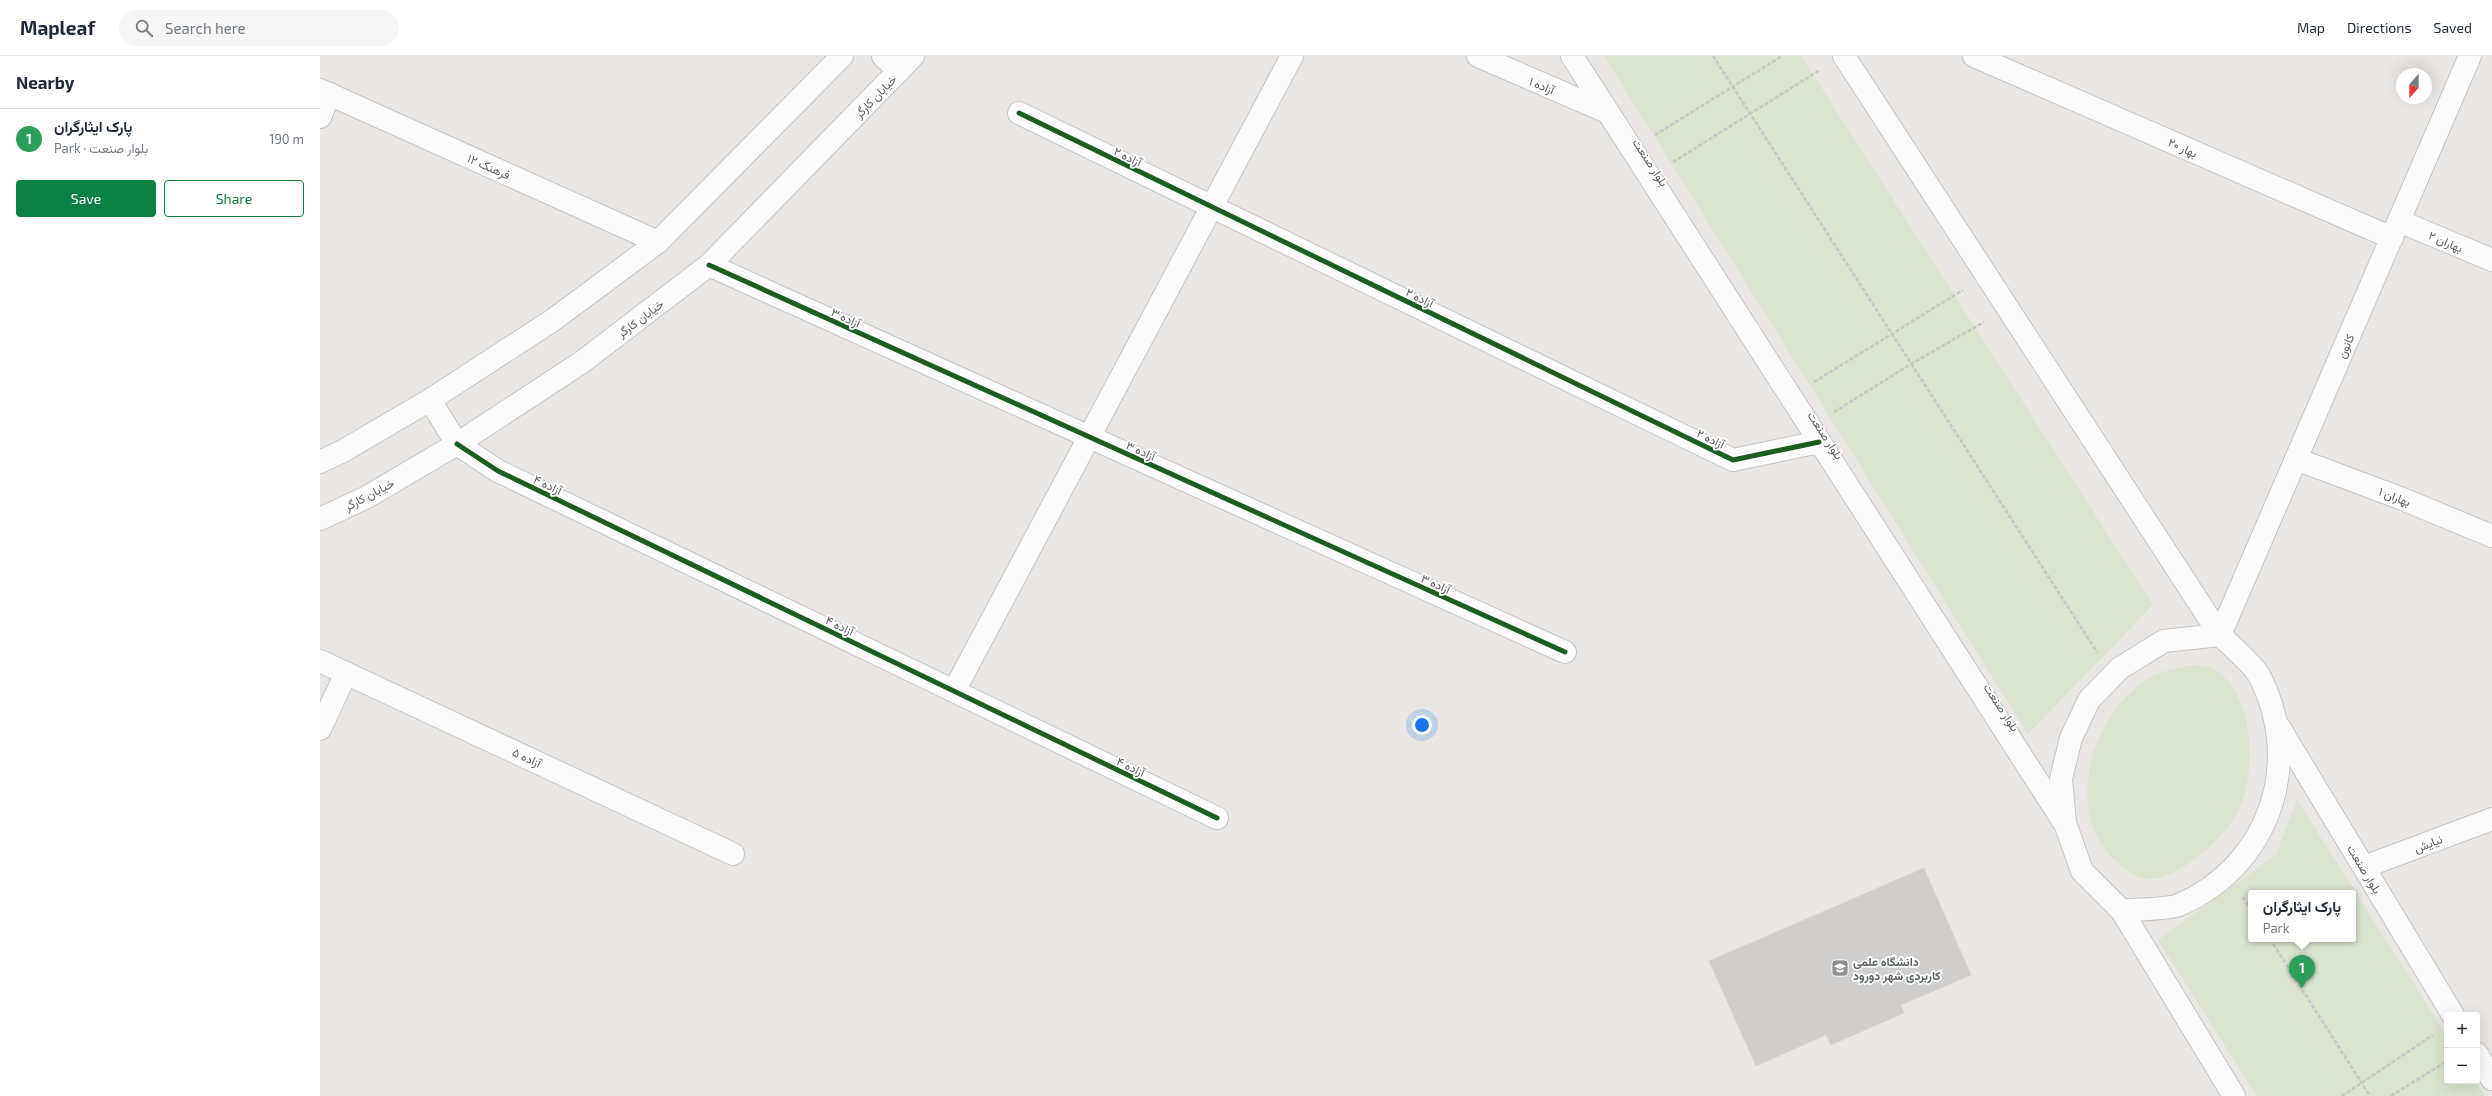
<!DOCTYPE html>
<meta charset="utf-8">
<style>
body{margin:0;font-family:"Exo 2",Vazirmatn,sans-serif;background:#f6f6f7;color:#1f2937}
.controls{position:absolute;right:12px;bottom:12px;display:grid;overflow:hidden;border-radius:4px;box-shadow:0 4px 16px #0002}
.controls button{width:36px;height:36px;display:grid;place-items:center;padding:0;border:0;border-bottom:1px solid #e0e1e3;background:#fff;color:#1f2937;font:20px sans-serif}
.compass{position:absolute;left:2076px;top:12px;width:36px;height:36px;border-radius:50%;background:#fff;box-shadow:0 4px 16px #0002;rotate:201deg}
.you{position:absolute;left:1102px;top:669px;width:14px;height:14px;margin:-10px;border:3px solid #fff;border-radius:50%;background:#1a73e8;box-shadow:0 0 0 6px #1a73e833}
.badge{display:grid;place-items:center;width:26px;height:26px;border-radius:50%;background:#0b8043;color:#fff;font-size:13px;font-weight:700}
.pin{position:absolute;translate:-50% -33px;filter:drop-shadow(0 1px 2px #0008)}
.pin::after{content:'';position:absolute;top:21px;width:14px;height:12px;background:inherit;clip-path:polygon(0 0,100% 0,50% 100%)}
.popup{position:absolute;left:1928px;top:834px;width:108px;height:52px;box-sizing:border-box;display:grid;place-content:center;border-radius:4px;background:#fff;filter:drop-shadow(0 1px 3px #0005);font-size:13px;white-space:nowrap;color:#747a83}
.popup b{font-size:15px;color:#1f2937}
.popup::after{content:'';position:absolute;left:50%;top:100%;margin-left:-8px;border:8px solid transparent;border-top-color:#fff}
.list{margin:0;padding:0;list-style:none}
h2{display:flex;justify-content:space-between;align-items:center;height:52px;margin:0;padding:0 16px;font-size:17px}
h2 small{font-size:13px;font-weight:400;color:#747a83}
.list li{display:grid;grid-template-columns:26px 1fr auto;gap:12px;align-items:center;box-sizing:border-box;height:60px;padding:0 16px;border-top:1px solid #e0e1e3}
.list b{display:block;font-size:15px;white-space:nowrap}
.list p{margin:0;font-size:13px;white-space:nowrap;color:#747a83}
.list em{font-size:13px;font-style:normal;color:#747a83}
.actions{display:flex;gap:8px;padding:12px 16px}
.actions a{flex:1;padding:9px 0;border:1px solid #0b8043;border-radius:4px;text-align:center;font-size:14px;color:#0b8043}
.actions .main{background:#0b8043;color:#fff}
.icon{flex:none;width:22px;height:22px;fill:none;stroke:currentColor;stroke-width:2;stroke-linecap:round;stroke-linejoin:round}
.map{position:relative;flex:none;width:2172px;height:1040px;overflow:hidden}
header{display:flex;align-items:center;gap:24px;box-sizing:border-box;height:56px;padding:0 20px;background:#fff;border-bottom:1px solid #e0e1e3}
header strong{font-size:19px}
nav{display:flex;gap:22px;margin-inline-start:auto;font-size:14px}
.search{width:280px;height:36px;background:#f6f6f7;display:flex;align-items:center;gap:10px;box-sizing:border-box;padding:0 14px;border-radius:22px;color:#747a83;font-size:15px}
main{display:flex}
aside{flex:1;background:#fff}
.map>svg:first-child{display:block}
.green{fill:#dae4cf;fill-rule:evenodd}
.building{fill:#d0cdcd;stroke:#d8d5d3}
.lines{fill:none;stroke-linecap:round;stroke-linejoin:round}
.street-casing{stroke:#c5c5c4;stroke-width:24}
.secondary-casing{stroke:#c5c5c4;stroke-width:24}
.path{stroke:#c4c9c4;stroke-width:2.5;stroke-dasharray:4 2;stroke-linecap:butt}
.street{stroke:#fcfbfb;stroke-width:22}
.secondary{stroke:#fcfbfb;stroke-width:22}
.cycleway-casing{stroke:#fff;stroke-width:8}
.cycleway{stroke:#1b5e20;stroke-width:5}
.labels{text-anchor:middle;dominant-baseline:central;stroke-width:3.5;stroke-linejoin:round;paint-order:stroke}
.street-label{font-size:12px;fill:#5a6162;stroke:#fff}
.poi-label{font-size:12px;font-weight:bold;fill:#5a6162;stroke:#fff;text-anchor:start}
</style>
<header>
<strong>Mapleaf</strong>
<div class="search"><svg class="icon" aria-label="search" viewBox="0 0 24 24"><circle cx="10" cy="10" r="6"/><path d="M15 15l6 6"/></svg>Search here</div>
<nav><a>Map</a><a>Directions</a><a>Saved</a></nav>
</header>
<main>
<aside>
<h2>Nearby<small></small></h2>
<ul class="list">
<li><span class="badge" style="background:#2e9e5b">1</span><div><b>پارک ایثارگران</b><p>Park · بلوار صنعت</p></div><em>190 m</em></li>
</ul>
<div class="actions"><a class="main">Save</a><a>Share</a></div>
</aside>
<div class="map">
<svg width="2172" height="1040" viewBox="0 0 2172 1040">
<rect width="100%" height="100%" fill="#e9e6e4"/>
<g class="green">
<polygon points="1284,0 1481,0 1833,549 1708,678"/>
<path d="M1873 609C1879 610 1891 610 1896 614 1934 641 1936 709 1921 749 1909 779 1859 826 1824 823 1813 821 1804 812 1796 805 1741 757 1772 655 1830 622 1843 614 1857 612 1873 609Z"/>
<path d="M1977 744 2127 980V1025H2155L2165 1040H1937L1838 884 1956 799ZM1931 837H2033V883H1931Z"/>
</g>
<polygon class="building" points="1604,812 1651,919 1581,949 1584,957 1511,989 1506,979 1436,1010 1389,905"/>
<g class="lines">
<g class="street-casing">
<g id="street">
<polyline points="1158,0 1287,56"/>
<polyline points="1654,0 2072,182"/>
<polyline points="0,34 338,186"/>
<polyline points="699,57 1413,404 1499,386"/>
<polyline points="0,61 10,38"/>
<polyline points="2079,165 2172,204"/>
<polyline points="389,209 1245,596"/>
<polyline points="137,388 178,415 897,762"/>
<polyline points="1976,403 2080,442 2172,480"/>
<polyline points="0,605 413,798"/>
<polyline points="634,635 972,0"/>
<polyline points="0,673 26,617"/>
<polyline points="2044,811 2172,763"/>
</g>
</g>
<g class="secondary-casing">
<g id="secondary">
<polyline points="563,0 579,15"/>
<polyline points="1252,0 1743,765"/>
<path d="M1524 0 1900 579C1911 590 1933 608 1940 621 1984 708 1949 810 1859 849 1845 854 1817 853 1802 855L1762 815 1745 767 1741 723 1751 682 1769 644 1800 612 1844 585 1900 579"/>
<polyline points="110,344 137,388"/>
<polyline points="0,406 23,395 110,344 233,264 338,186 522,0"/>
<polyline points="0,463 47,441 137,388 262,306 389,209 593,0"/>
<polyline points="1900,579 2150,0"/>
<polyline points="1959,671 2133,959"/>
<polyline points="1802,855 1914,1040"/>
<polyline points="2157,998 2172,1023"/>
</g>
</g>
<g class="path">
<polyline points="1393,0 1777,596"/>
<polyline points="1335,79 1462,0"/>
<polyline points="1353,106 1500,14"/>
<polyline points="1494,326 1643,234"/>
<polyline points="1514,356 1591,308 1664,266"/>
<polyline points="1923,841 1931,854"/>
<polyline points="1950,883 2050,1040"/>
<polyline points="2022,1040 2113,979"/>
<polyline points="2071,1040 2127,1005"/>
</g>
<use href="#street" class="street"/>
<use href="#secondary" class="secondary"/>
<g class="cycleway-casing">
<g id="cycleway">
<polyline points="699,57 1413,404 1499,386"/>
<polyline points="389,209 1245,596"/>
<polyline points="137,388 178,415 897,762"/>
</g>
</g>
<use href="#cycleway" class="cycleway"/>
</g>
<defs>
<g id="university-square" transform="scale(0.9)"><rect x="-9" y="-9" width="18" height="18" rx="4" fill="#8c9090" stroke="#fff"/><path d="M0-5L7-2L0 1L-7-2ZM-4 1L0 2.5L4 1V4Q0 6-4 4Z" fill="#fff"/></g>
</defs>
<g fill-rule="evenodd">
<use href="#university-square" x="1520" y="912"/>
</g>
<g class="labels">
<g class="street-label">
<text transform="translate(1222 29) rotate(23)">آزاده ۱</text>
<text transform="translate(555 40) rotate(-46)">خیابان کارگر</text>
<text transform="translate(1863 91) rotate(24)">بهار ۲۰</text>
<text transform="translate(808 100) rotate(26)">آزاده ۲</text>
<text transform="translate(1331 106) rotate(57)">بلوار صنعت</text>
<text transform="translate(169 110) rotate(24)">فرهنگ ۱۲</text>
<text transform="translate(2126 185) rotate(23)">بهاران ۲</text>
<text transform="translate(1100 241) rotate(26)">آزاده ۲</text>
<text transform="translate(526 261) rotate(24)">آزاده ۳</text>
<text transform="translate(320 262) rotate(-37)">خیابان کارگر</text>
<text transform="translate(2025 290) rotate(-67)">کانون</text>
<text transform="translate(1506 379) rotate(57)">بلوار صنعت</text>
<text transform="translate(1391 382) rotate(26)">آزاده ۲</text>
<text transform="translate(821 394) rotate(24)">آزاده ۳</text>
<text transform="translate(228 428) rotate(26)">آزاده ۴</text>
<text transform="translate(49 438) rotate(-28)">خیابان کارگر</text>
<text transform="translate(2075 440) rotate(21)">بهاران ۱</text>
<text transform="translate(1116 527) rotate(24)">آزاده ۳</text>
<text transform="translate(520 569) rotate(26)">آزاده ۴</text>
<text transform="translate(1682 651) rotate(57)">بلوار صنعت</text>
<text transform="translate(207 701) rotate(25)">آزاده ۵</text>
<text transform="translate(811 710) rotate(26)">آزاده ۴</text>
<text transform="translate(2108 787) rotate(-21)">نیایش</text>
<text transform="translate(2045 813) rotate(59)">بلوار صنعت</text>
</g>
<g class="poi-label">
<text x="1533" y="905">دانشگاه علمی<tspan x="1533" dy="14">کاربردی شهر دورود</tspan></text>
</g>
</g>
</svg>
<div class="controls">
<button>+</button>
<button>−</button>
</div>
<svg class="compass" viewBox="-18 -18 36 36"><path d="M0-13l5 13h-10z" fill="#e53935"/><path d="M0 13l5-13h-10z" fill="#747a83"/></svg>
<div class="you"></div>
<div class="pin badge" style="left:1982px;top:932px;background:#2e9e5b">1</div>
<div class="popup"><b>پارک ایثارگران</b>Park</div>
</div>
</main>
